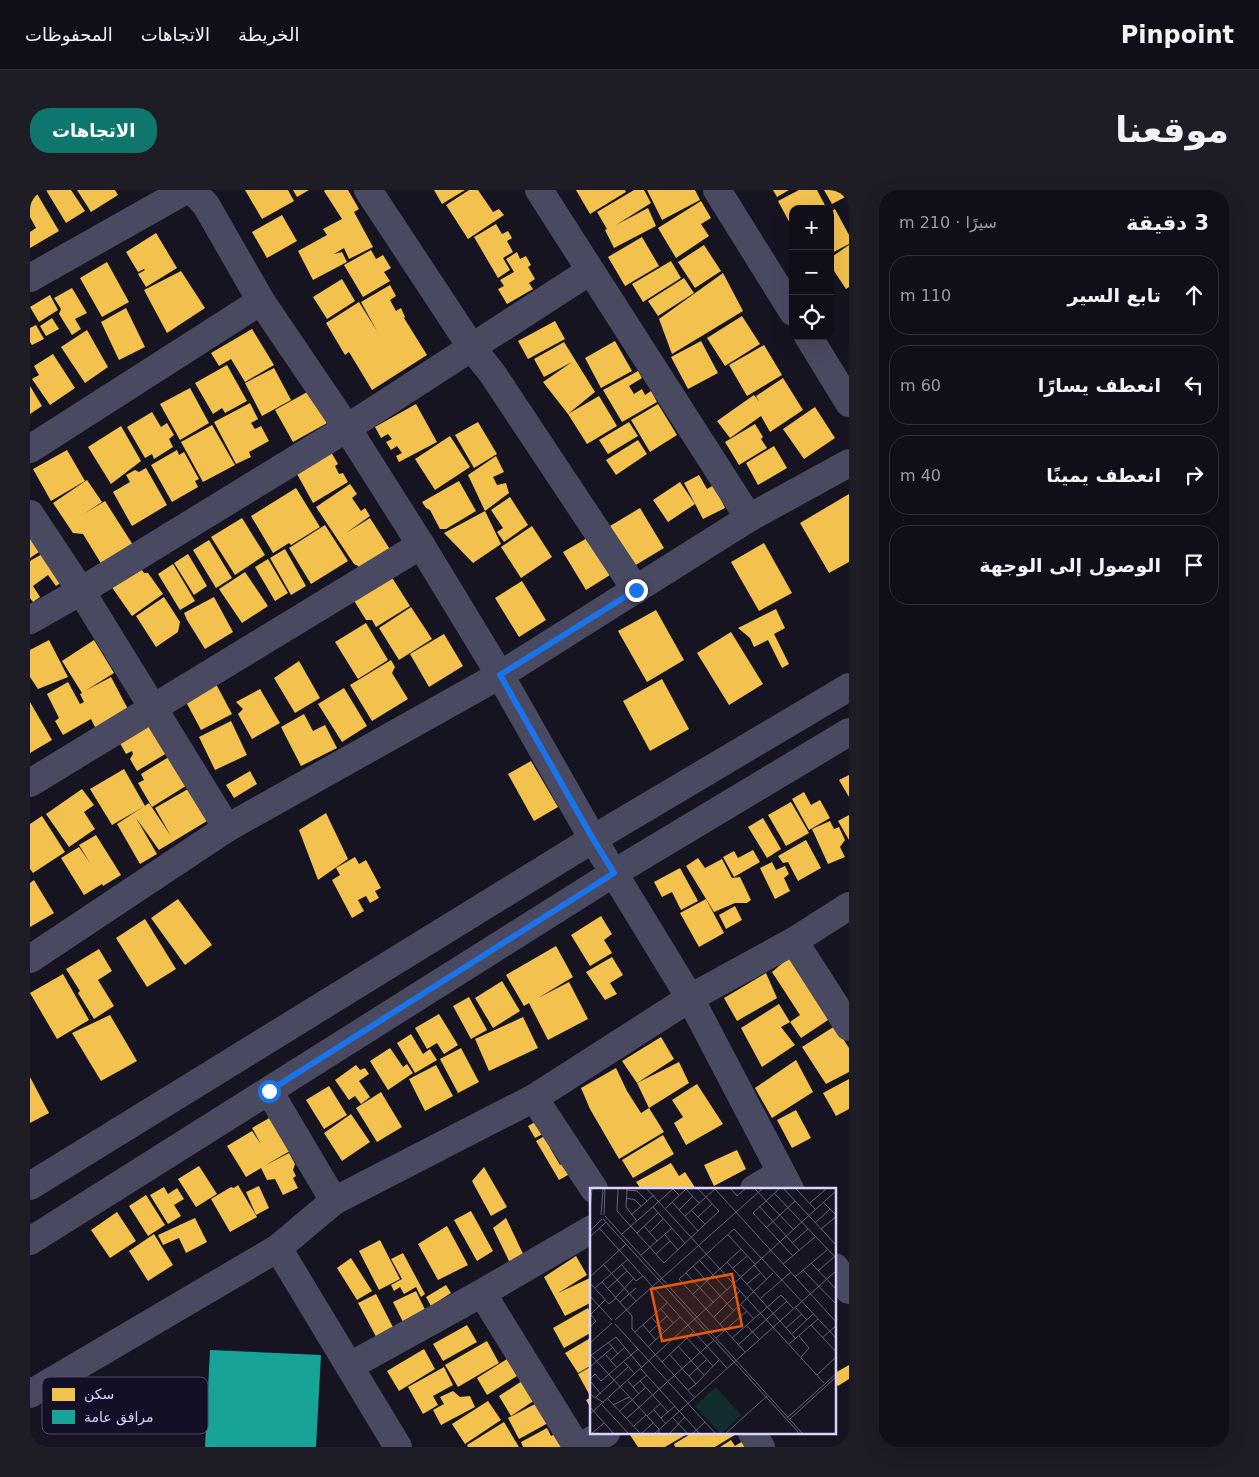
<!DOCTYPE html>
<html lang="ar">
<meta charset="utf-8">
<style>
body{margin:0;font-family:"DejaVu Sans",Cairo,sans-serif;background:#1e1d26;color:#f1f3f6;direction:rtl}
.controls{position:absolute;right:15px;top:15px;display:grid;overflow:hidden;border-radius:10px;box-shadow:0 5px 20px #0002}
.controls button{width:45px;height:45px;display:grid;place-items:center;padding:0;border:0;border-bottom:1px solid #302f38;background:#100f19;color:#f1f3f6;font:25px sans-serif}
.stop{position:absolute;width:15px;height:15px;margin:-11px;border:4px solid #1a73e8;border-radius:50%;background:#fff}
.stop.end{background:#1a73e8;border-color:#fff;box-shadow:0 1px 5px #0008}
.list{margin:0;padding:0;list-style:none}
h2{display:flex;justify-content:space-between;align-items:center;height:65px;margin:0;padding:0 20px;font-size:21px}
h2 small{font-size:16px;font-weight:400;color:#9c9ca2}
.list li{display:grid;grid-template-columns:32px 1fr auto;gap:15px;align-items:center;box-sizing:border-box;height:80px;margin:0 10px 10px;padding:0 10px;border:1px solid #302f38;border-radius:20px}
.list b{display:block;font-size:19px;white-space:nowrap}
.list em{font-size:16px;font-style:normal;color:#9c9ca2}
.icon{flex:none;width:28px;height:28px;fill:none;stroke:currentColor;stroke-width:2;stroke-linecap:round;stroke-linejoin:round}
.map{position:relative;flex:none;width:819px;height:1257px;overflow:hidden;direction:ltr;border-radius:20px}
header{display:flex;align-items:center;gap:30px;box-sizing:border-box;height:70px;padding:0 25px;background:#100f19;border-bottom:1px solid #302f38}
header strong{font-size:24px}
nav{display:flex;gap:28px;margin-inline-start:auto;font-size:18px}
.intro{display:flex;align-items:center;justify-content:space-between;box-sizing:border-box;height:120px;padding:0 30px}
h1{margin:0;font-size:35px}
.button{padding:12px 22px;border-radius:20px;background:#0f766e;color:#fff;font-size:18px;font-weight:700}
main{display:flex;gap:30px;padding:0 30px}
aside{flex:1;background:#100f19;border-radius:20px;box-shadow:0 5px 20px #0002}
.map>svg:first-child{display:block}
.homes{fill:#f2c14e}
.public{fill:#17a398}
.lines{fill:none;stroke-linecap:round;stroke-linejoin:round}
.minor{stroke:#4a4962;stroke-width:28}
.tertiary{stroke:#4a4962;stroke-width:28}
.route{stroke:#1a73e8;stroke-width:6}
.inset-road{fill:none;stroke:#64617a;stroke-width:1}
.view{fill:#e8590c;fill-opacity:0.15;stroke:#e8590c;stroke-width:2.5}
.inset-edge{fill:none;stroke:#d9d4ff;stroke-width:2.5}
.key{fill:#130f26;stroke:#4e4a67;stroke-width:1}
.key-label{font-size:14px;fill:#d9d4ff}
</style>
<header>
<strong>Pinpoint</strong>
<nav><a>الخريطة</a><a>الاتجاهات</a><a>المحفوظات</a></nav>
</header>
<div class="intro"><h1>موقعنا</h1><a class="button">الاتجاهات</a></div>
<main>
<aside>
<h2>3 دقيقة<small>سيرًا · 210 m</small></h2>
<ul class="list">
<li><svg class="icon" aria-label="ahead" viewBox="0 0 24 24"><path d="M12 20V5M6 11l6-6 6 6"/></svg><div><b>تابع السير</b></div><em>110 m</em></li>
<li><svg class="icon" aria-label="left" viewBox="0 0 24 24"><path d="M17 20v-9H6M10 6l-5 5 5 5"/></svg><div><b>انعطف يسارًا</b></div><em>60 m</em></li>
<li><svg class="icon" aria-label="right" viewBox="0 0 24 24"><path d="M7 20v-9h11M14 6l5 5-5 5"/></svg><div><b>انعطف يمينًا</b></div><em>40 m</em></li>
<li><svg class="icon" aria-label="arrive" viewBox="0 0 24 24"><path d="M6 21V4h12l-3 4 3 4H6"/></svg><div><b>الوصول إلى الوجهة</b></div></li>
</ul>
</aside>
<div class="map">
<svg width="819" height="1257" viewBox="0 0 819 1257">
<rect width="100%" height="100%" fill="#161421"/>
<g class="homes">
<polygon points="16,0 41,0 55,21 36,33"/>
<polygon points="47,0 85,0 88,5 61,22"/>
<polygon points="215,0 258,0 264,11 232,29"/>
<polygon points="263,0 279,0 267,7"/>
<polygon points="295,0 318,0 329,19 324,22 343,57 319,69 314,58 304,64 312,62 317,72 283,90 268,61 297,45 293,39 312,29 294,1"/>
<polygon points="404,0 435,0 412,14"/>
<polygon points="439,0 448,0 463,22 469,19 474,25 438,49 416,15"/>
<polygon points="546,0 595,0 596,2 560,24"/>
<polygon points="604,0 614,0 621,13 586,35 618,18 626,36 584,58 575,40 577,39 567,22"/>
<polygon points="617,0 665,0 670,10 632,30"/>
<polygon points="743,0 759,0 747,7"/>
<polygon points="769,0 787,0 797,19 763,19 763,39 748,11"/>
<polygon points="794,0 819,0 819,5 802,14"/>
<polygon points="6,2 29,41 0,58 0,42 6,38 0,27 0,6"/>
<polygon points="671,11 681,28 671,34 679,46 646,68 628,38"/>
<polygon points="805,19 819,45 819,54 800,64 800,22"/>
<polygon points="252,25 267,51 237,68 222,42"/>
<polygon points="466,34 472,44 478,41 482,48 477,51 483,62 473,68 480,80 468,88 444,47"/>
<polygon points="126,43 147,78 116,97 108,84 115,80 114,79 108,82 96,62"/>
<polygon points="612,47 629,76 595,96 578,67"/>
<polygon points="674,55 691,81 665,98 648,72"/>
<polygon points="819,55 819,97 816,99 800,75 800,68"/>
<polygon points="341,60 346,69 353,65 361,78 354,82 360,91 333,107 314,75"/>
<polygon points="487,62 490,69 496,66 501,75 498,77 505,89 499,93 503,99 477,114 468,99 474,96 470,90 484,82 476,69"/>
<polygon points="641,71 651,88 613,112 602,94"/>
<polygon points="77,72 99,112 72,127 50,88"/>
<polygon points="151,81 175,118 137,143 114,100"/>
<polygon points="693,83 713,121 642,164 629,129"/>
<polygon points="654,88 664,103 628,126 618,111"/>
<polygon points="312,89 325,111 297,129 283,107"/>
<polygon points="360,95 366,106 360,110 366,121 371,118 375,127 374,128 397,165 342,200 319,162 315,165 296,133 329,112 347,141 331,112"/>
<polygon points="42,98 57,123 45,129 51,139 42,145 29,124 31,119 24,108"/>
<polygon points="20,105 28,120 9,132 0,117"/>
<polygon points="96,118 115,157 89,170 71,132"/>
<polygon points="712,126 730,154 695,176 677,148"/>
<polygon points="22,128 29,139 16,146 10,136"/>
<polygon points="525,131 535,149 498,169 488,151"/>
<polygon points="6,135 14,149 2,155 0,152 0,138"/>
<polygon points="222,139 244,175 215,192 201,169 189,176 181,163"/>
<polygon points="57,140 78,177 55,193 31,157"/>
<polygon points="585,151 602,181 571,198 555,168"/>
<polygon points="671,151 688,183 658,199 641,167"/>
<polygon points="534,152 565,202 538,224 569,206 587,236 557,254 538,224 513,192 542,172 514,187 504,169"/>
<polygon points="734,155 752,185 717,206 699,175"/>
<polygon points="23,164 45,198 20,215 2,189 9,185 4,176"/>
<polygon points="197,175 217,211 195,223 192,218 183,224 165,193"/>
<polygon points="244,178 261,210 232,226 215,193"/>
<polygon points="608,181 612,188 599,196 604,204 612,199 615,205 621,201 627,212 592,232 573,200"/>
<polygon points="753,188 773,220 740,242 731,226 700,248 687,231 724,205 729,211 726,206"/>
<polygon points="0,196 12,216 0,224"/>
<polygon points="160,198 179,233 150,250 130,214"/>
<polygon points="279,201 297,233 263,252 245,220"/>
<polygon points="220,213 228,229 221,233 225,239 231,236 239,251 219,262 221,267 206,274 184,232"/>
<polygon points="386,214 407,252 369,272 366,266 372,263 367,256 361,260 356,252 362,249 358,244 351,248 345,237"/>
<polygon points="628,214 647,245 620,262 601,230"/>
<polygon points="785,217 805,248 774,269 753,239"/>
<polygon points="122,222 131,237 137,233 144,245 139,249 143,257 124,269 122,264 115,268 97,237"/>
<polygon points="448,232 467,264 444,278 425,245"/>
<polygon points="599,232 608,246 578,264 569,250"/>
<polygon points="725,234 733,247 731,249 737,258 709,275 695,252"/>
<polygon points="182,235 205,275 173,292 151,252"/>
<polygon points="91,236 111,271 81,294 58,257"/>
<polygon points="420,246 440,277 405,300 385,269"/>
<polygon points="608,250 617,264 586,285 576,270"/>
<polygon points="744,256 757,278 728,295 716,273"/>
<polygon points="37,260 55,291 21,311 3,279"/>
<polygon points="147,260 149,265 154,262 169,289 165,291 168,297 142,312 121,275"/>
<polygon points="301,262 308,274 305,276 309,284 313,283 318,292 283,313 266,282"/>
<polygon points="466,266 474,282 463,287 467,295 476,293 479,303 455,321 471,354 443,373 414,343 455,321 438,285"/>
<polygon points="116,278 137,315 102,336 83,302 100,292 96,285 105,280 109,282"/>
<polygon points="669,285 677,299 684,295 695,318 673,329 654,293"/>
<polygon points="57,290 72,312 54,324 75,311 103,355 72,375 53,344 43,343 23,313"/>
<polygon points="429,291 446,321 416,339 410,339 400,320 396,318 392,312"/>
<polygon points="650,292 665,314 638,332 623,310"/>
<polygon points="320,294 327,304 322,308 331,321 335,318 340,326 316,343 340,328 361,361 330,380 328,376 324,374 286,317"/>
<polygon points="266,298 290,337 261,355 259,353 243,363 221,326"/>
<polygon points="819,304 819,372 799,383 770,333"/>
<polygon points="480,307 498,335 474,352 467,342 473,338 461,320"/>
<polygon points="610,318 634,358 604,376 580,336"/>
<polygon points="212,328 235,365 205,385 181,347"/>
<polygon points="295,335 318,371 281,394 259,358"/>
<polygon points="502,336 522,367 491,388 471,357"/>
<polygon points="566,343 580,385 556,400 533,362"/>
<polygon points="0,346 12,360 0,368"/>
<polygon points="179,350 202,388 186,398 163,360"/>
<polygon points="734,353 762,403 729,421 701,372"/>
<polygon points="255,359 276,396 261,405 240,368"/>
<polygon points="12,364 32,392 26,396 18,385 3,396 10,407 3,412 0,408 0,371"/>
<polygon points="158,364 177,396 164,405 144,373"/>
<polygon points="238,369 258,403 245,411 225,377"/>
<polygon points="143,374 165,411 150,420 128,384"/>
<polygon points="109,376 114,383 118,383 133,404 102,426 81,396"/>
<polygon points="215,382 238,416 212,433 189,399"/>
<polygon points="361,386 380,416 346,437 342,430 336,430 323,409"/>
<polygon points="492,391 516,430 489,447 465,408"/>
<polygon points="134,407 150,432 148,442 126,457 106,426"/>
<polygon points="184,407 203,442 175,459 157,430 154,423"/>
<polygon points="381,417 402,449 369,470 349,438"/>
<polygon points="746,419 755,438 744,444 759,474 752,478 738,450 724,457 720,448 708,438"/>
<polygon points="626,420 654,470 617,492 588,441"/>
<polygon points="336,433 358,470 328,489 305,452"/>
<polygon points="701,442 733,494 699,515 667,463"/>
<polygon points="414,444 433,476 399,497 380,464"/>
<polygon points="19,450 38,487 8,499 0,487 0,460"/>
<polygon points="64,450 84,483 55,501 81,487 99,521 66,539 61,529 33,545 25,531 29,528 17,504 38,492 50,514 54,512 50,504 52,503 32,471"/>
<polygon points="361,470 365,477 362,483 378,509 342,531 320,495"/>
<polygon points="269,471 290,508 265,523 244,488"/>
<polygon points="632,489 659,539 620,561 593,511"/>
<polygon points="186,494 202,524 171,540 155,510"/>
<polygon points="314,498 337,536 312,552 288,514"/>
<polygon points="230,499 250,533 222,549 208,524 213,519 206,512"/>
<polygon points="0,512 22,550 0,563"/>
<polygon points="274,524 283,541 295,535 307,558 271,576 251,537"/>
<polygon points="122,526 142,560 107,581 100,569 103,564 102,561 96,564 86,546"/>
<polygon points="201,531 217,565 185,580 169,547"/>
<polygon points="142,565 159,594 122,617 108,593 114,590 111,584"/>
<polygon points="501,571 528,617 504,631 478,584"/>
<polygon points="94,579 115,616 82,635 60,599"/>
<polygon points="220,581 227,594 204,608 196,595"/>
<polygon points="819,585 819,607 809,590"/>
<polygon points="52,599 64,615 54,622 65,639 39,657 16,624"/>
<polygon points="158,599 177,631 129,660 106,628 127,664 110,674 87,634 119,613 141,646 125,618"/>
<polygon points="774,602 781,615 790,610 800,628 779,640 762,609"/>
<polygon points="761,612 779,643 756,656 738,625"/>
<polygon points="296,623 318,669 288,690 269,640"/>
<polygon points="819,625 819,650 808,631"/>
<polygon points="12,626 35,662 3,683 0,679 0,634"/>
<polygon points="733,628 751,659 737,668 718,637"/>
<polygon points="800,631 804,639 809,637 815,650 810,657 815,667 798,674 782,639"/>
<polygon points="66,645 91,685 73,696 72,694 54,705 31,668 49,657 60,673 49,655"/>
<polygon points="776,650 791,678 768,691 758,672 753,673 748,666"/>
<polygon points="723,660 730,672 704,687 693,667 704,661 708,668"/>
<polygon points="325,667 329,674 336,670 351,698 345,701 349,708 340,713 336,706 328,710 334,721 322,728 302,690 310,685 306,678"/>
<polygon points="668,668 675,678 692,669 702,688 710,687 721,710 717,713 705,713 684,722 656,676"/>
<polygon points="742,672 746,680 755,676 759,684 754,688 760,701 745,709 730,678"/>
<polygon points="650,678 668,711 651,720 642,702 632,707 624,692"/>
<polygon points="4,690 24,723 0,737 0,693"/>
<polygon points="148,709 182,755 155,775 121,728"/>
<polygon points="676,709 694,743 669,757 650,723"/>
<polygon points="705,716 712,730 696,739 689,725"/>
<polygon points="571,726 582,744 574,750 582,763 560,776 541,745"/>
<polygon points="115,729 146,779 117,797 86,748"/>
<polygon points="526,756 543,787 508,808 539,792 558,829 518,850 499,813 494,816 476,785"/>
<polygon points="69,759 82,781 68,790 84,816 64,829 48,803 50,801 36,779"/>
<polygon points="761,766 801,828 771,848 760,832 770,825 742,782"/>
<polygon points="582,767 593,785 580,793 587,804 575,810 556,782"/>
<polygon points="736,783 747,808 707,831 694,808"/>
<polygon points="33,784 59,830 27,849 0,803"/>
<polygon points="472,791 490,821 463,838 445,808"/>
<polygon points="439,807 457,840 441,849 423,816"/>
<polygon points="749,814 760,832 751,837 765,855 732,877 711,838"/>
<polygon points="409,824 428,855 414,864 407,853 397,859 385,838"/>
<polygon points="80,825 107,871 71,891 42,843"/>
<polygon points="493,827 508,858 459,881 445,849"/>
<polygon points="805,836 819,858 819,882 796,894 772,857"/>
<polygon points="381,844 393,864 400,859 407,870 385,883 367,853"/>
<polygon points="631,847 644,869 607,893 592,871"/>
<polygon points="360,858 373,877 377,874 383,883 358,900 340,871"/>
<polygon points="431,858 449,892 428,903 410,869"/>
<polygon points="766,870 783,902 742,928 725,898"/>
<polygon points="649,872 659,893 619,918 634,942 589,969 560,919 551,898 586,878 597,901 611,923 619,918 607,893"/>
<polygon points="326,875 330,880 335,878 339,884 329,891 340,907 331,914 325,906 319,910 305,890"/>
<polygon points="406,875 423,906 395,921 379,889"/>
<polygon points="0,887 19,923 0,933"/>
<polygon points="819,889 819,919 806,926 793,903"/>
<polygon points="667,894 693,934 656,955 644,933 653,927 642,910"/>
<polygon points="299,896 317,925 294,939 276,910"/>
<polygon points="351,902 372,937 347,952 326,918"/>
<polygon points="766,920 781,948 762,958 747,930"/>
<polygon points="321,924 340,952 312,971 294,943"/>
<polygon points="241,927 260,961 234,976 259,963 265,974 263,980 266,986 263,988 268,998 253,1005 245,989 237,990 231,978 216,987 197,956 222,941 231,954 222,938"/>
<polygon points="514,927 520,940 505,948 498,936"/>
<polygon points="521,942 527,953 520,958 530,975 538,970 545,981 529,990 506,951"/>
<polygon points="633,945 644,964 603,988 592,970"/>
<polygon points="707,960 716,979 684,996 674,975"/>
<polygon points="641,973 649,986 655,982 666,999 611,999 606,992"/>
<polygon points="169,976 187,1004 166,1017 148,989"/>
<polygon points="454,977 477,1017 461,1026 442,991"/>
<polygon points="208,995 227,1027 200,1042 181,1009 201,997 204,998"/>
<polygon points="229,996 239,1018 226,1025 216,1002"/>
<polygon points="134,997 138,1004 147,998 154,1009 144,1015 151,1026 138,1034 120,1005"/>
<polygon points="116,1005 135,1035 118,1046 99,1016"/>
<polygon points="441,1021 463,1061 447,1071 424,1030"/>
<polygon points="87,1022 106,1051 80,1068 61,1040"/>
<polygon points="165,1028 177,1052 156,1063 149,1048 133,1055 128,1045"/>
<polygon points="476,1028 496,1070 481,1075 463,1038"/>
<polygon points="417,1036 438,1075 408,1090 388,1054"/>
<polygon points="124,1044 143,1075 118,1091 99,1061"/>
<polygon points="350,1050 370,1089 349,1100 329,1061"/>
<polygon points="373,1063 395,1104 391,1107 386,1097 374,1104 370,1097 364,1101 361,1095 372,1089 361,1069"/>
<polygon points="546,1066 557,1085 528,1103 562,1087 562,1112 535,1126 514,1087"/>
<polygon points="321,1068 342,1101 327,1110 307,1078"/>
<polygon points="416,1095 421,1103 401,1116 396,1107"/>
<polygon points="386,1101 399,1128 376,1138 363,1112"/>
<polygon points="346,1104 367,1145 350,1154 328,1113"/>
<polygon points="558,1118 562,1125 562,1142 534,1158 523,1138"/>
<polygon points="437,1135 447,1152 413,1171 403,1154"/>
<polygon points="562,1147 562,1175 548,1183 535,1163"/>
<polygon points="457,1151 469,1173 428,1197 415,1175"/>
<polygon points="394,1159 405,1179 369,1201 357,1181"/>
<polygon points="477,1169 487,1186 457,1205 447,1188"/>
<polygon points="819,1175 819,1189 808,1196 805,1191 805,1183"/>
<polygon points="562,1176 562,1203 559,1204 548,1184"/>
<polygon points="414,1177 423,1195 403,1206 408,1215 393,1224 378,1197"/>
<polygon points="492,1191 505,1210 481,1226 469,1206"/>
<polygon points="423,1201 430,1207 440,1206 445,1217 411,1235 403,1220 414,1214 410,1207"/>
<polygon points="562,1207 562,1220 556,1210"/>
<polygon points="458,1211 471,1230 435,1254 422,1234"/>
<polygon points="509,1212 520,1232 489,1249 478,1228"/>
<polygon points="474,1232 489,1257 438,1257 437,1255"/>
<polygon points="517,1238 521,1246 529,1242 535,1257 493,1257 491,1252"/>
<polygon points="604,1243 659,1243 635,1257 608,1257 600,1245"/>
<polygon points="662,1243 708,1243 685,1257 645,1257 644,1254"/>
<polygon points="721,1246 727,1257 690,1257 701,1250 705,1256"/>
</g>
<polygon class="public" points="180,1160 291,1165 286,1257 175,1257"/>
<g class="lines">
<g class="minor">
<polyline points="338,0 442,158 462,183 606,400"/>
<polyline points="509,0 719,328"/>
<polyline points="687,0 763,122"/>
<polyline points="0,88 156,0"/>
<polyline points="778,146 819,213"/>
<polyline points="0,259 231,111"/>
<polyline points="0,324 51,401 197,638"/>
<polyline points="0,430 51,401 317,238 560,81"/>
<polyline points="0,593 391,355"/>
<polyline points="764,751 819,837"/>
<polyline points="0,769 197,638 470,485 719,328 819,273"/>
<polyline points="239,901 304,1011"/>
<polyline points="504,908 564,999"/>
<polyline points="724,999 750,983"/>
<polyline points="248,1058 368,1257"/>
<polyline points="452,1103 547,1257"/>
<polyline points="320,1176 452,1103 562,1039"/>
<polyline points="0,1204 248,1058 304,1011 504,908 660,808 764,751 819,716"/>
<polyline points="722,1243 731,1257"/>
<polyline points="549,1257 576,1243"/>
</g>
<g class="tertiary">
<polyline points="162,0 176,15 231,111 317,238 391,355 470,485 563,649 660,808 760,999"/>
<polyline points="0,996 563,649 819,497"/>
<polyline points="0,1051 584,683 819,542"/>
<polyline points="805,1077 819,1100"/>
</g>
</g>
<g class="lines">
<polyline class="route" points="239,901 584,683 563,649 470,485 606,400"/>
</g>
<g transform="translate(560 998)">
<rect width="246" height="246" fill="#161421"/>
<path d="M126 199 151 227 131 246 105 218Z" fill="#132c2d"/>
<path class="inset-road" d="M28 1 27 23 74 75 129 23 108 1M37 1 36 19 47 33M57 1 234 195M96 1 109 15M125 1 247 135M141 1 147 8 155 1M165 1 203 41M189 1 163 25 203 68M194 1 247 58M206 1 225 21M37 2 47 3 57 13M184 5 247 71M36 10 45 12 51 18M82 14 108 43M220 15 236 1M169 18 209 62M63 19 95 55M76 20 96 1M0 21 2 1M89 22 103 8M101 22 115 36M11 27 13 1M14 27 15 1M41 27 64 7M15 28 213 246M95 28 125 1M108 29 122 16M13 31 210 246M225 35 240 21M54 38 67 53M9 40 137 180M176 40 205 13M231 41 247 28 233 14M0 43 12 31M60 44 73 31M47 45 68 25M32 46 83 1 89 7M75 47 88 62M138 47 165 76M0 49 16 34M202 55 218 41M66 66 80 53M51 67 82 40M110 73 137 102M137 74 206 151M221 75 247 102M13 76 46 113M31 76 46 93 53 88M193 76 225 49M164 77 177 92M103 78 143 122M143 80 157 68M213 82 247 117M228 83 244 69M96 85 124 115M0 89 36 56M205 89 237 62M12 94 42 128V141L104 209M0 95 19 116 26 110M157 96 170 85M5 100 38 71M18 100 37 83M103 106 151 61M0 108 22 132M26 109 44 90M171 110 201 84M30 114 46 100M150 116 163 130M205 119 217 132M71 121 83 135M1 126 15 112M61 129 75 144M124 129 150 103M25 132 172 1M25 136 126 246M130 136 183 85M53 137 66 152M156 137 169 151M221 137 247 165M0 139 6 133 0 126M196 140 212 126M45 144 77 115M60 144 77 128M202 146 223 126M209 148 219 160 211 169M97 150 123 178M126 150 157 123M142 150 191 107 203 120M232 150 247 137M18 154 28 166M0 155 22 135M199 156 228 131M148 157 197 113M88 158 114 187M58 159 90 129M155 164 89 91 144 41 247 151M0 166 69 241V246M16 167 27 180M80 167 106 196 98 202M0 168 26 149 52 180M21 172 35 159M34 174 45 186M72 174 103 144M0 179 23 159M51 181 110 246M227 187 247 168M99 188 116 172M0 191 5 186 11 193 48 161M0 193 11 206M38 193 49 206M50 193 78 224M106 196 129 172M43 199 57 187M0 206 14 215M5 210 38 179M18 211 51 246 63 235M12 217 39 246M23 217 39 209M0 219 24 246M64 222 76 236M30 223 56 199M0 226 247 2M57 228 71 215M37 230 124 152M71 230 85 218M83 230 98 246M197 230 247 185M199 232 247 188M44 238 56 227M1 246 14 235M64 246 247 82M79 246 95 229M102 246 115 234M135 246 177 208"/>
<path class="view" d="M142 86 152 138 72 153 61 101Z"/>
<rect width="246" height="246" class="inset-edge"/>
</g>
<rect x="12" y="1187" width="166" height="57" rx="8" class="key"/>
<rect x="22" y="1198" width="23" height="13" fill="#f2c14e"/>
<rect x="22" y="1220" width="23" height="14" fill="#17a398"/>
<g class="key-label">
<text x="54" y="1209">سكن</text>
<text x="54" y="1232">مرافق عامة</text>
</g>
</svg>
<div class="controls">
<button>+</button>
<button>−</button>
<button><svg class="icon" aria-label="locate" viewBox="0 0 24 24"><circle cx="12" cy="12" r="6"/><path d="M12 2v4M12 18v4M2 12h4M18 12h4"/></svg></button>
</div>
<div class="stop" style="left:239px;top:901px"></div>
<div class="stop end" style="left:606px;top:400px"></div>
</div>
</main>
